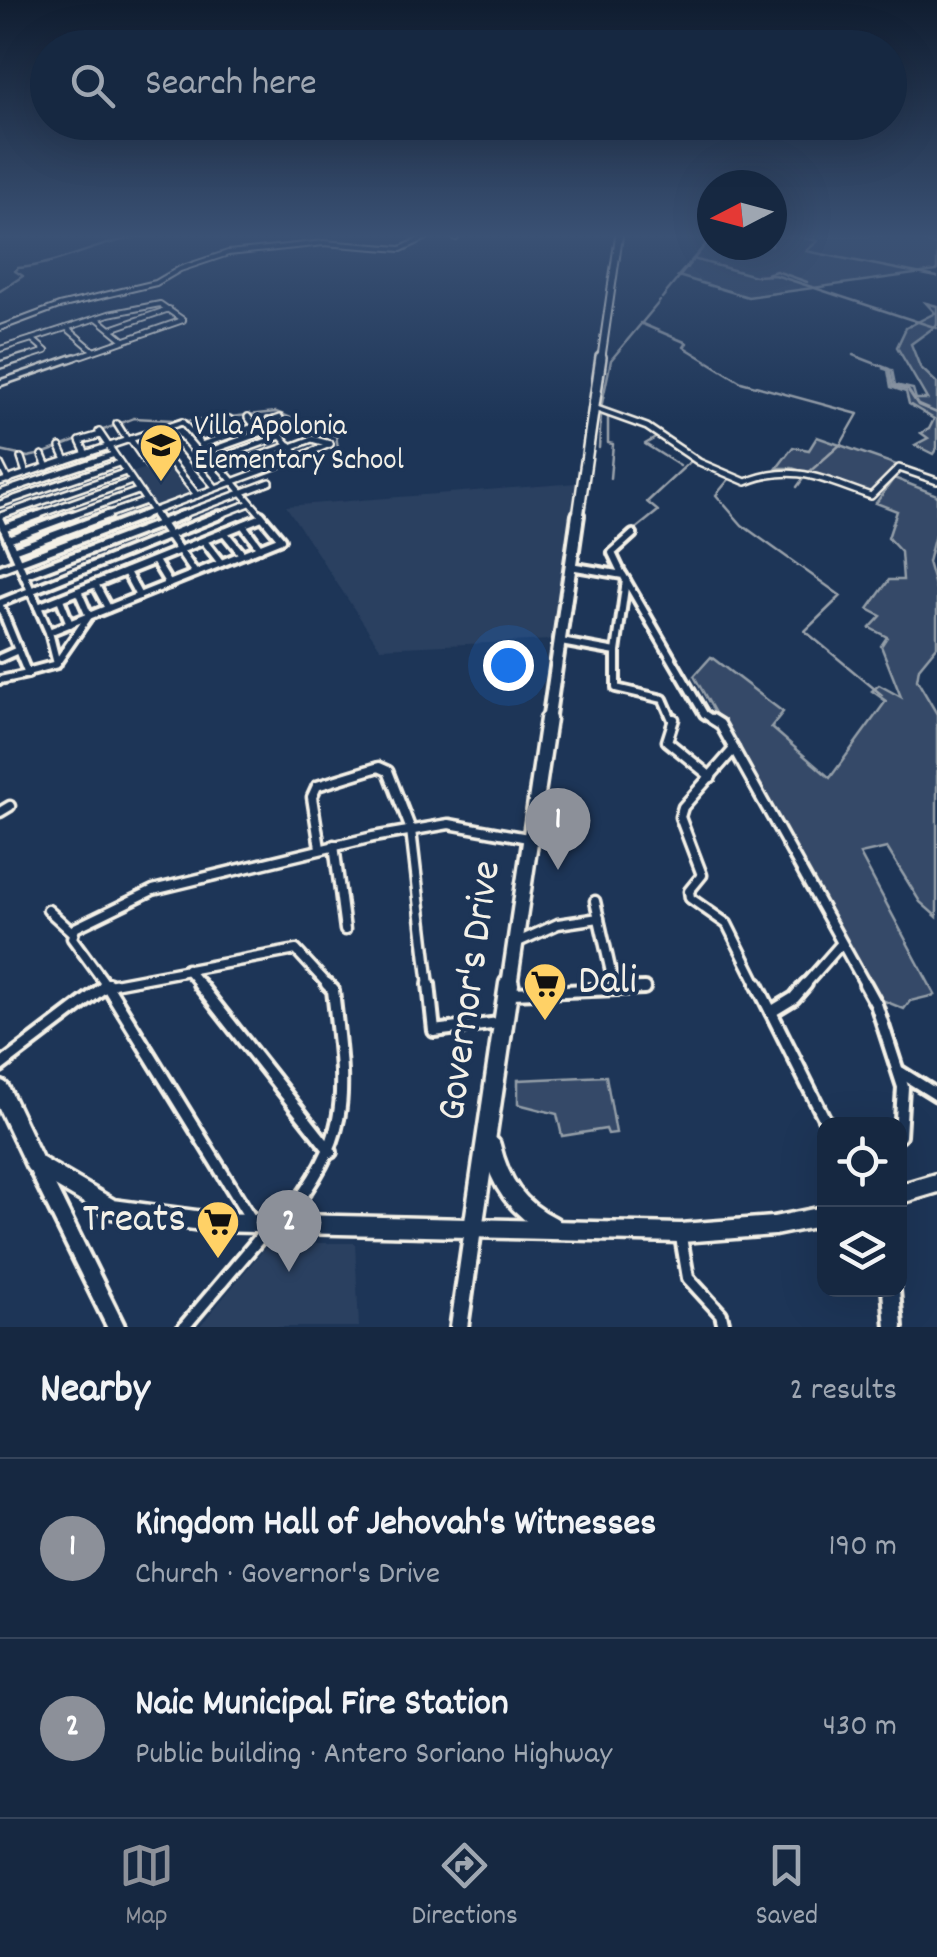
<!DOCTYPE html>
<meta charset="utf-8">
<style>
body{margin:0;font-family:Dekko,sans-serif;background:#1f3048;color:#f1f3f6}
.controls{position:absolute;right:30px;bottom:30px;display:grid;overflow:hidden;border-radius:20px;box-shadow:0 10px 40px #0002}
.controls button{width:90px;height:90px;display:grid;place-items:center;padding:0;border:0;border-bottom:2px solid #35445a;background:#162841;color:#f1f3f6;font:50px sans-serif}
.compass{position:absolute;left:697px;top:170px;width:90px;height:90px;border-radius:50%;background:#162841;box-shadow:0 10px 40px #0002;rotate:264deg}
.you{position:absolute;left:508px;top:665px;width:35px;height:35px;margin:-25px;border:8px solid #fff;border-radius:50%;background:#1a73e8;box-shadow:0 0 0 15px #1a73e833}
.badge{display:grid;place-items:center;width:65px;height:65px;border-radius:50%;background:#8c9099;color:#fff;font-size:32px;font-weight:700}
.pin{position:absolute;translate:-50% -82px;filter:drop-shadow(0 2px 5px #0008)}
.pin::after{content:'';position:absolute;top:52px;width:35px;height:30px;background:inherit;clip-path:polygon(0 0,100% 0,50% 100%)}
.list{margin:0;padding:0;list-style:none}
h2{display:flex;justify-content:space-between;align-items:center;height:130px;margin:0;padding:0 40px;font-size:42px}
h2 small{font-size:32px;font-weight:400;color:#9ea6b1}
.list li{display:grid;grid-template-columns:65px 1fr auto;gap:30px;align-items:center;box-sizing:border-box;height:180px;padding:0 40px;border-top:2px solid #35445a}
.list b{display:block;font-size:38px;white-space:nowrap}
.list p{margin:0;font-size:32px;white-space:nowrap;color:#9ea6b1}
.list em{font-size:32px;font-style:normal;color:#9ea6b1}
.icon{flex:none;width:55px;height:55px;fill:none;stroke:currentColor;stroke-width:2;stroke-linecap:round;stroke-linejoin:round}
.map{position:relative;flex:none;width:937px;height:1327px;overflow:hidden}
.search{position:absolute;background:#162841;box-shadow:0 10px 40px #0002;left:30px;right:30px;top:30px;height:110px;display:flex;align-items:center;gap:25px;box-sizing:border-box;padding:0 35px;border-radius:55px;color:#9ea6b1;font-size:38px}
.sheet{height:490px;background:#162841}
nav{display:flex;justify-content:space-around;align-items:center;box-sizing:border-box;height:140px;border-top:2px solid #35445a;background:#162841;font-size:28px;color:#9ea6b1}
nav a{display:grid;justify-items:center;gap:5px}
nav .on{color:#8c9099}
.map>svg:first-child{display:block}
.built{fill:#2a4060}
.green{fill:#354a67;stroke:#949ea8;stroke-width:2.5}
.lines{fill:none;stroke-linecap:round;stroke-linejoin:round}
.stream{stroke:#9aa2ab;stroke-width:2.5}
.river{fill:#5e6d82;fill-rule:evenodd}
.street-far4-casing{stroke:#f4f1e8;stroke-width:8}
.street-far3-casing{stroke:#f4f1e8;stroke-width:10}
.street-far2-casing{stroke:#f4f1e8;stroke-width:14}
.street-far1-casing{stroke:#f4f1e8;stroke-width:15}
.street-casing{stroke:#f4f1e8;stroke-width:18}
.secondary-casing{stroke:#f4f1e8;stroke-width:24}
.primary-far4-casing{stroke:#f4f1e8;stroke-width:10}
.primary-far3-casing{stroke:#f4f1e8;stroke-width:14}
.primary-far2-casing{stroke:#f4f1e8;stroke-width:18}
.primary-far1-casing{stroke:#f4f1e8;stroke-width:21}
.primary-casing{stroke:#f4f1e8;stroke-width:25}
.street-far4{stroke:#1d3557;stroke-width:4}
.street-far3{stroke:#1d3557;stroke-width:5}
.street-far2{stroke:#1d3557;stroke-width:6}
.street-far1{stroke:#1d3557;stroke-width:8}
.street{stroke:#1d3557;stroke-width:10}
.secondary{stroke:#1d3557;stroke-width:16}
.primary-far4{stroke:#1d3557;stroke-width:6}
.primary-far3{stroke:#1d3557;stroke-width:9}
.primary-far2{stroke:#1d3557;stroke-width:10}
.primary-far1{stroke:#1d3557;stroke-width:14}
.primary{stroke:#1d3557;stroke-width:18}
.labels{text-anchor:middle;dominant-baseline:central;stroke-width:8;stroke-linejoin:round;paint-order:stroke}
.far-poi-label{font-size:30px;fill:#f4f1e8;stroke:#1d3557;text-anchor:start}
.near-poi-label{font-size:42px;fill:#f4f1e8;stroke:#1d3557;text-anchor:start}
.near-street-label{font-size:42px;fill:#f4f1e8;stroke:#1d3557}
</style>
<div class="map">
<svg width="937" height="1327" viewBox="0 0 937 1327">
<rect width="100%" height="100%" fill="#1d3557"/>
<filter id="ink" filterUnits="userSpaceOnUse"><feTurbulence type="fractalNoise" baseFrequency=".01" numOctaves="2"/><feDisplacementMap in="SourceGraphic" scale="20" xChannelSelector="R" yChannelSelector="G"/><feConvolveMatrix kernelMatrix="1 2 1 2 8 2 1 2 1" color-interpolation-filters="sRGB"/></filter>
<g filter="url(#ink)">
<g class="built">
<polygon points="167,460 194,493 155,509 129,474"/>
<polygon points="576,483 551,640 380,648 286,506"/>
<polygon points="269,1243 355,1243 359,1327 199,1327"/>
</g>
<g class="green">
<polygon points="701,236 712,236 712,245 772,245 772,236 909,236 937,246 937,271 748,297 678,276 706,244"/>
<polygon points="926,303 937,306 937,325 911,344 920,367 937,383 937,448 933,454 915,445 928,438 921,433 929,429 934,419 909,404 906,392 891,387 888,370 882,368 892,370 895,385 913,389 916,399 927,399 897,347 906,328 935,313"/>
<polygon points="817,437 897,465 872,494 792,468 777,468 793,447 809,450"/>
<polygon points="894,478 937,495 937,527 928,562 937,593 937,646 919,668 917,680 937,714 937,917 920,902 887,848 860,854 935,995 910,1001 904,1009 877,998 694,676 711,657 783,712 771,727 830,778 886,701 872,691 879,685 901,697 881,646 887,637 870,628 881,616 868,609 889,580 903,580 901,552 888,538 897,511 876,503"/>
<polygon points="606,1076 616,1133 608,1134 606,1129 562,1136 557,1114 518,1104 518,1080"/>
</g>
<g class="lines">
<g class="stream">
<polyline points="795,236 818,241 806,251 937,277"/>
<polyline points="693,259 755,276 775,275 937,328"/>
<polyline points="767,274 776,271 807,282"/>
<path d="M0 291 23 276 15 271 18 268C65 264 104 238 151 236"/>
<polyline points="662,298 706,244 701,236"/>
<polyline points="640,323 687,343 684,347 741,382 858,414 841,444 807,474"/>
<polyline points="853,355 889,369 893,386 908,390 918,405 937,413"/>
<polyline points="601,408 611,360 660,301"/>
<polyline points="608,415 608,443 613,444 610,478"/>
<polyline points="621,420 651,432"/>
<polyline points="659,436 645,444 680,466"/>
<polyline points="599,448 601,414"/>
<polyline points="0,451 28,457 42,454 134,418 192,421 276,412 336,436 338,448"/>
<polyline points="797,487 805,476"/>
<polyline points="632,532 658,511 647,502 692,460 730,478 716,495 742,525 841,596 805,631 882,695"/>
</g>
<polygon class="river" points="914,236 924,236 937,242 937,246"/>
<g class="street-far4-casing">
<g id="street-far4">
<polyline points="452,236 456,238"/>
<polyline points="97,318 124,340"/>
<polyline points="0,328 59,306 156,283 180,269 228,253 324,243 401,249 429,236"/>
<polyline points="67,328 93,350"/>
<polyline points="111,329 169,309"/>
<polyline points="32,339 109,314 160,304 183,320 68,360"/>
<polyline points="0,349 32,339 46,351 18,360"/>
</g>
</g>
<g class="street-far3-casing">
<g id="street-far3">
<polyline points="0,365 26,357"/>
<polyline points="0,383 75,357"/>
<path d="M594 408 647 427 699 462 746 482C795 462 823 480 871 496L899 468 937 481"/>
<polyline points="248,417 255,426"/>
<polyline points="229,419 239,431"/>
<polyline points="210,421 221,438"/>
<polyline points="117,424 127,440"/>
<polyline points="165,428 215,487"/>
<polyline points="276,430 296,424"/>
<polyline points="99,432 157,517"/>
<polyline points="147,433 197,495"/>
<polyline points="130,439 148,465"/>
<polyline points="201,445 280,418"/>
<polyline points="60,447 66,460"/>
<polyline points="291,447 312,439 330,444"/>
<polyline points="207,452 274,428"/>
<polyline points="86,454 80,441 100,435"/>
<polyline points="42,455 47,467"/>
<polyline points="299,457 330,444"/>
<polyline points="21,458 26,473"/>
<polyline points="215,460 281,436"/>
<polyline points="0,464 8,480"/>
<polyline points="222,469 290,445"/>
<polyline points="0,482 182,422 263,517"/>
<polyline points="0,493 112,455"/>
<polyline points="0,504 119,463"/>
<polyline points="0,516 126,472"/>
<polyline points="32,517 132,481"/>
<polyline points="66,517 138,491"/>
<polyline points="101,517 146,501"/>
<polyline points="138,517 299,457 268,421"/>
<polyline points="176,517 270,482"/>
<polyline points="214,517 250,503"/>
</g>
</g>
<g class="street-far2-casing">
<g id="street-far2">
<polyline points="155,515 195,573"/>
<polyline points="0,520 49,632 57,664 27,672 0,606"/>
<polyline points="243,525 260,548"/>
<polyline points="3,528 39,515"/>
<polyline points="224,532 242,554"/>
<polyline points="8,539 73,515"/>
<polyline points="204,541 221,563"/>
<polyline points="13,550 108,515"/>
<polyline points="155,561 169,584"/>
<polyline points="570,566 623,575 704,714 716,722"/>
<polyline points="0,569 144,515"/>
<polyline points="126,572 139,596"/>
<polyline points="622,574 612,553 633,534"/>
<polyline points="24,575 183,515"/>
<polyline points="95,584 108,608"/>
<polyline points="60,599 70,624"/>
<polyline points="0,603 220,515"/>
<polyline points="38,607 262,517"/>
<polyline points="49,632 281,539 261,515"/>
<polyline points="561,642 616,652 616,688 663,699 673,722"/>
<polyline points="616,652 626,580"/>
<polyline points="0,658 18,650"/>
<polyline points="58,661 89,616 78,591"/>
<polyline points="0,680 28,674"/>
</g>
</g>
<g class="street-far1-casing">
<g id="street-far1">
<polyline points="674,719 667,741 711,777"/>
<polyline points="712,719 720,724 866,986"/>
<polyline points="734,749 683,807 680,817 702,875 689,891 690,898 727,924 758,986"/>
<polyline points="0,812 10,806"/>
<polyline points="334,845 345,930"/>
<polyline points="320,848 312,797 317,786 379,767 388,771 411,830 429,986"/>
<polyline points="595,901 614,986"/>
<polyline points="48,910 72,932"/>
<polyline points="518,942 558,924 599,918"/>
<polyline points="187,969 201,986"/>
<polyline points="103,986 296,950 329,986"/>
<polyline points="107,986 72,938 75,928 153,890 373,837 449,824 528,838"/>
<polyline points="804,986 841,944"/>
</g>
</g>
<g class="street-casing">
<g id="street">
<polyline points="106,984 252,1221"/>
<polyline points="199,984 331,1152"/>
<polyline points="429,984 434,1031 499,1023"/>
<polyline points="614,984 615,989"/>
<polyline points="757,984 827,1124"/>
<polyline points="865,984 876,1004 903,1087 900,1136"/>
<polyline points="511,993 644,988"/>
<polyline points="771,1012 794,998 806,984"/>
<polyline points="0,1066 108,984"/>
<polyline points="900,1072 937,1095"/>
<path d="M284 1220C354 1131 345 1098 333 990L327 984"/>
<polyline points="681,1237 688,1278 721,1314 724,1327"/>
<polyline points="184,1327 268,1228"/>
</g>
</g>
<g class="secondary-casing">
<g id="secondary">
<polyline points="37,1167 116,1327"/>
<polyline points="891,1290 894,1327"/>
<polyline points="459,1327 473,1229"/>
</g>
</g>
<g class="primary-far4-casing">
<polyline id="primary-far4" points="601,360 619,236"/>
</g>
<g class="primary-far3-casing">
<polyline id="primary-far3" points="578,517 601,357"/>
</g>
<g class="primary-far2-casing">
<polyline id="primary-far2" points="548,722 578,515"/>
</g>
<g class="primary-far1-casing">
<polyline id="primary-far1" points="509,986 548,719"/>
</g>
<g class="primary-casing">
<g id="primary">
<polyline points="0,1090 35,1164 112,1209 210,1222 681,1233 774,1226 824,1216"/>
<path d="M491 1146C500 1184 517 1209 552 1226"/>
<polyline points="900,1194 937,1183"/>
<polyline points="473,1229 509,984"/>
</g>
</g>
<use href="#street-far4" class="street-far4"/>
<use href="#street-far3" class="street-far3"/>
<use href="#street-far2" class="street-far2"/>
<use href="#street-far1" class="street-far1"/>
<use href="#street" class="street"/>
<use href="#secondary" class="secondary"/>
<use href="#primary-far4" class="primary-far4"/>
<use href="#primary-far3" class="primary-far3"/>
<use href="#primary-far2" class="primary-far2"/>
<use href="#primary-far1" class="primary-far1"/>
<use href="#primary" class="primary"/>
</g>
</g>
<linearGradient id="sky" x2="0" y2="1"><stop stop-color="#101d30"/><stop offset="0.56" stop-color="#3a5174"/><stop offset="1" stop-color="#3a5174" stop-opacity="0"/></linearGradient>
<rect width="937" height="422" fill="url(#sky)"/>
<defs>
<g id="school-pin" transform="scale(2.25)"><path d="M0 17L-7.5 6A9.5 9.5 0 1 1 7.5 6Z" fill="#ffd166" stroke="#1d3557"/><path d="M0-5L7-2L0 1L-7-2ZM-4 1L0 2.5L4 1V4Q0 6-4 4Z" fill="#111"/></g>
<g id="supermarket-pin" transform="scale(2.25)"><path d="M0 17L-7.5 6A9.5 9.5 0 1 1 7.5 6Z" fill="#ffd166" stroke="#1d3557"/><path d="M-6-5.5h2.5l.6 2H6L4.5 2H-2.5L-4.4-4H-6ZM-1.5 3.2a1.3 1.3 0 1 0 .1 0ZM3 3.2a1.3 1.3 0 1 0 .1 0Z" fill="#111"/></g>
</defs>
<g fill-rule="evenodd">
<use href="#school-pin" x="161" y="445"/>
<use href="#supermarket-pin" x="545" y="984"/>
<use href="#supermarket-pin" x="218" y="1222"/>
</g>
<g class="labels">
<g class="far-poi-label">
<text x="194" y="428">Villa Apolonia<tspan x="194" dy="34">Elementary School</tspan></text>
</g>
<g class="near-poi-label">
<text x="578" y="984">Dali</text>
<text x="186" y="1222" text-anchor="end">Treats</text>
</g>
<g class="near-street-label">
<text transform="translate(472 991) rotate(-82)">Governor's Drive</text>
</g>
</g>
</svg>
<div class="controls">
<button><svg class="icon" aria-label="locate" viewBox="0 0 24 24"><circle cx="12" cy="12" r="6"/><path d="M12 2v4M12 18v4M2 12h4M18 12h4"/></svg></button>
<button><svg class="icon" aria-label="layers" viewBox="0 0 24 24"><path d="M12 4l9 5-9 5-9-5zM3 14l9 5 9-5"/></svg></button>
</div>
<svg class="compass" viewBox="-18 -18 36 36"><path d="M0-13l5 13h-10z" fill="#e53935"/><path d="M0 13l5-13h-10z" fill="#9ea6b1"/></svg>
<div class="you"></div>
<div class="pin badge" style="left:558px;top:870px">1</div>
<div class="pin badge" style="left:289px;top:1272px">2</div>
<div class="search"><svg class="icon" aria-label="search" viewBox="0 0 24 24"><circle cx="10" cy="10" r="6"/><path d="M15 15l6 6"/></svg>Search here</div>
</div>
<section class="sheet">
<h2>Nearby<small>2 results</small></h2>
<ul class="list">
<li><span class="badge">1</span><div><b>Kingdom Hall of Jehovah's Witnesses</b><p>Church · Governor's Drive</p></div><em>190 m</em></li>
<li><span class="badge">2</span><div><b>Naic Municipal Fire Station</b><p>Public building · Antero Soriano Highway</p></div><em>430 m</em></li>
</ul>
</section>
<nav>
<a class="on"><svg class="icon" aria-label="map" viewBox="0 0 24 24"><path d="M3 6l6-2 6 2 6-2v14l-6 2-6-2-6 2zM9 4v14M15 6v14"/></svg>Map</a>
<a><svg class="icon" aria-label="directions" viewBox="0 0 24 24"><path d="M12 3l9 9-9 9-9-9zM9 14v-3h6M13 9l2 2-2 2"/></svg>Directions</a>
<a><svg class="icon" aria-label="saved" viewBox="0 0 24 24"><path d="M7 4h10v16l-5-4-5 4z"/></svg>Saved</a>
</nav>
